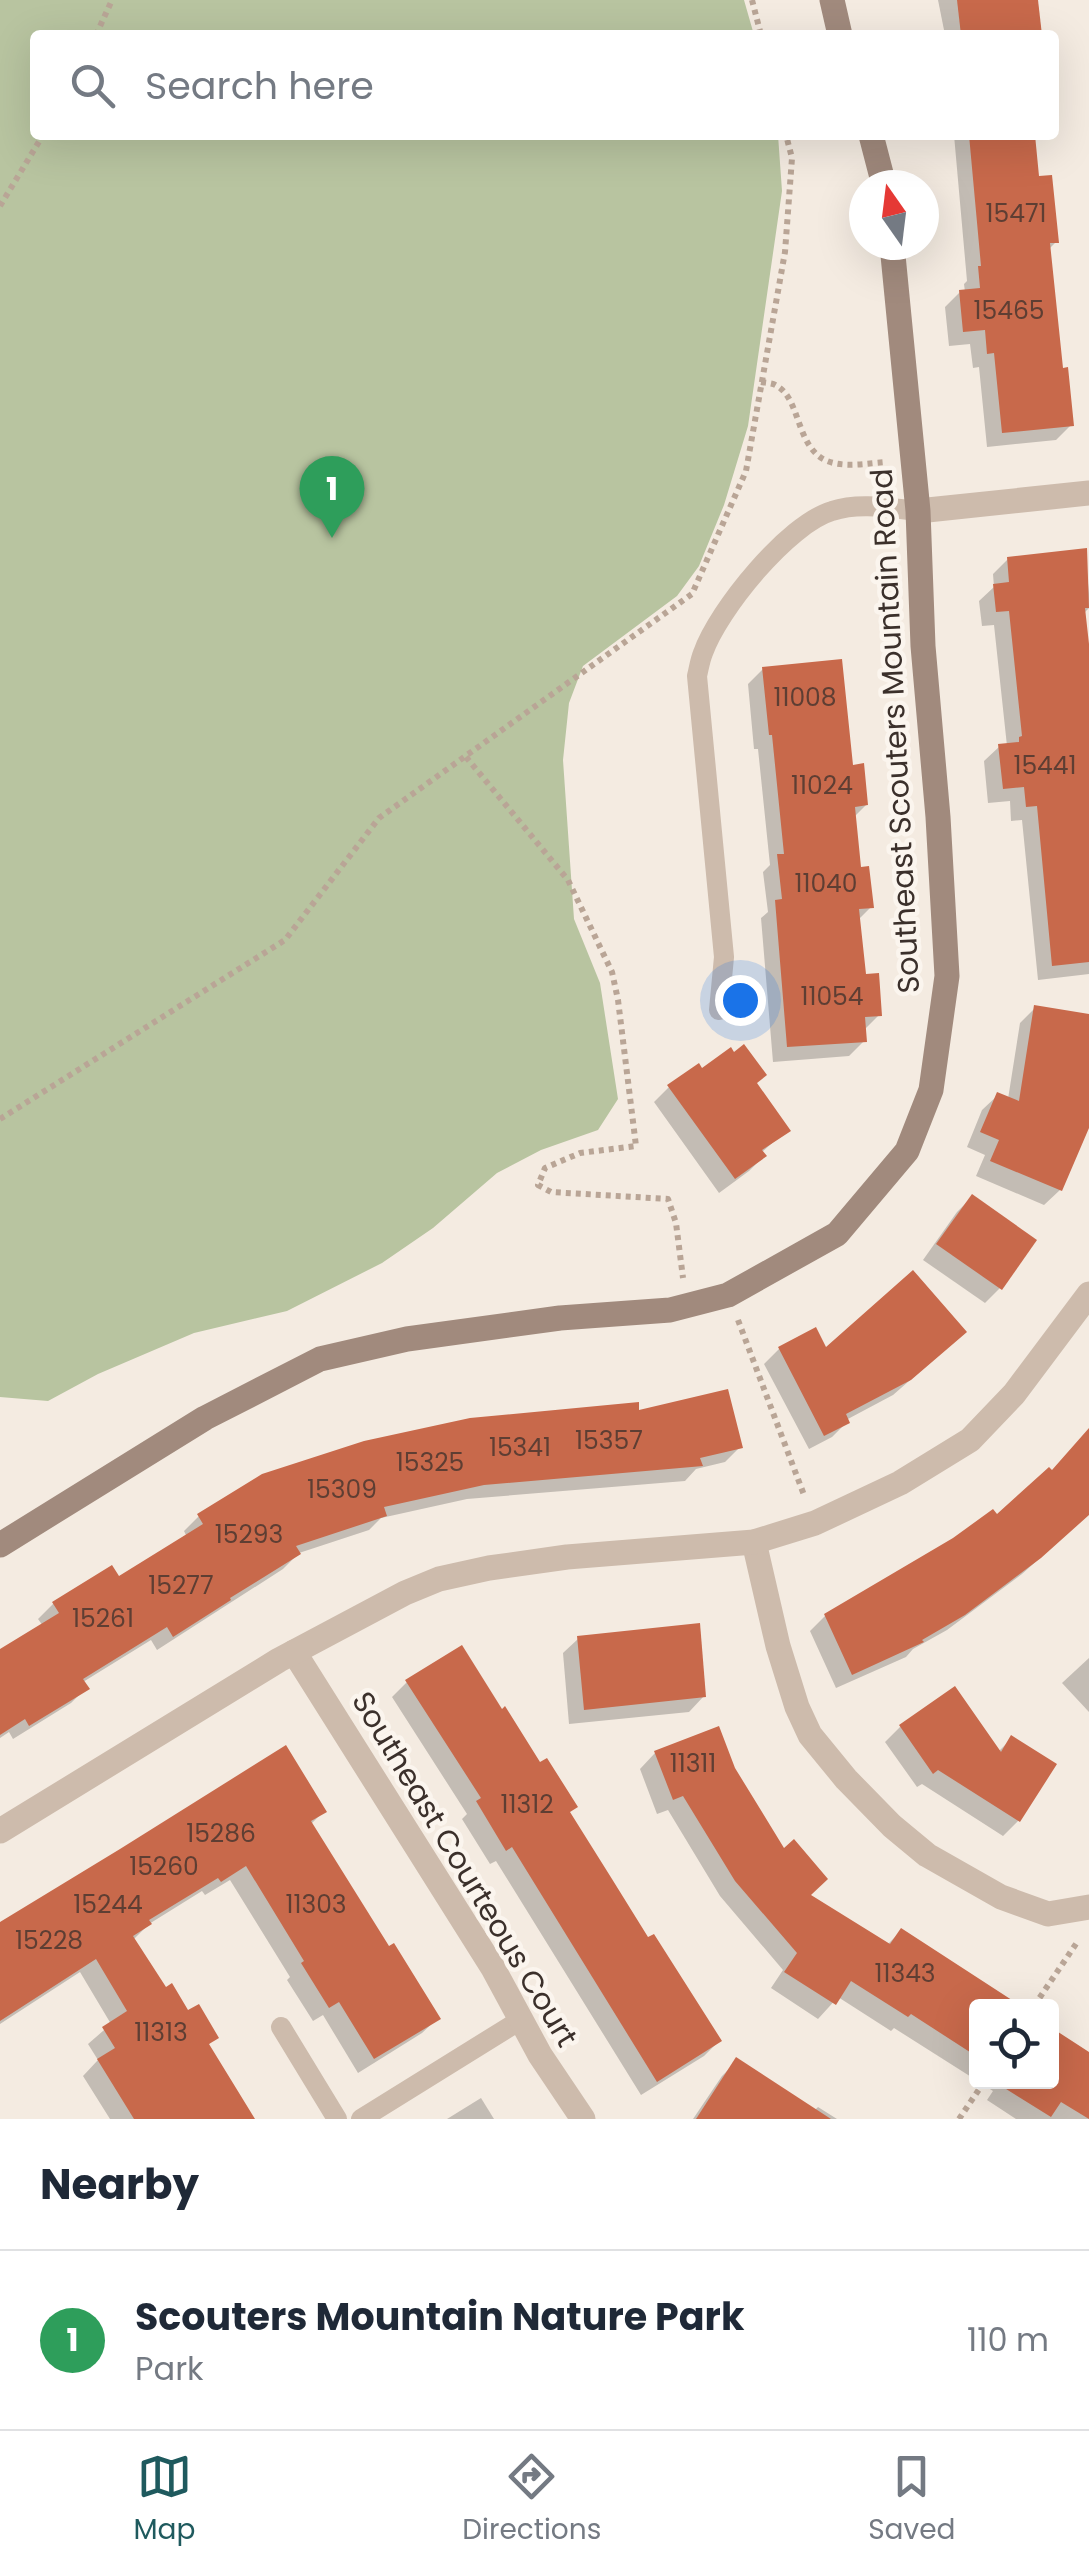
<!DOCTYPE html>
<style>
body{margin:0;font-family:Poppins,sans-serif;background:#f6f6f7;color:#1f2937}
.controls{position:absolute;right:30px;bottom:30px;display:grid;overflow:hidden;border-radius:10px;box-shadow:0 10px 40px #0002}
.controls button{width:90px;height:90px;display:grid;place-items:center;padding:0;border:0;border-bottom:2px solid #e0e1e3;background:#fff;color:#1f2937;font:50px sans-serif}
.compass{position:absolute;left:849px;top:170px;width:90px;height:90px;border-radius:50%;background:#fff;box-shadow:0 10px 40px #0002;rotate:346deg}
.you{position:absolute;left:740px;top:1000px;width:35px;height:35px;margin:-25px;border:8px solid #fff;border-radius:50%;background:#1a73e8;box-shadow:0 0 0 15px #1a73e833}
.badge{display:grid;place-items:center;width:65px;height:65px;border-radius:50%;background:#1f5a5e;color:#fff;font-size:32px;font-weight:700}
.pin{position:absolute;translate:-50% -82px;filter:drop-shadow(0 2px 5px #0008)}
.pin::after{content:'';position:absolute;top:52px;width:35px;height:30px;background:inherit;clip-path:polygon(0 0,100% 0,50% 100%)}
.list{margin:0;padding:0;list-style:none}
h2{display:flex;justify-content:space-between;align-items:center;height:130px;margin:0;padding:0 40px;font-size:42px}
h2 small{font-size:32px;font-weight:400;color:#747a83}
.list li{display:grid;grid-template-columns:65px 1fr auto;gap:30px;align-items:center;box-sizing:border-box;height:180px;padding:0 40px;border-top:2px solid #e0e1e3}
.list b{display:block;font-size:38px;white-space:nowrap}
.list p{margin:0;font-size:32px;white-space:nowrap;color:#747a83}
.list em{font-size:32px;font-style:normal;color:#747a83}
.icon{flex:none;width:55px;height:55px;fill:none;stroke:currentColor;stroke-width:2;stroke-linecap:round;stroke-linejoin:round}
.map{position:relative;flex:none;width:1089px;height:2119px;overflow:hidden}
.search{position:absolute;background:#fff;box-shadow:0 10px 40px #0002;left:30px;right:30px;top:30px;height:110px;display:flex;align-items:center;gap:25px;box-sizing:border-box;padding:0 35px;border-radius:10px;color:#747a83;font-size:38px}
.sheet{height:310px;background:#fff}
nav{display:flex;justify-content:space-around;align-items:center;box-sizing:border-box;height:140px;border-top:2px solid #e0e1e3;background:#fff;font-size:28px;color:#747a83}
nav a{display:grid;justify-items:center;gap:5px}
nav .on{color:#1f5a5e}
.map>svg:first-child{display:block}
.green{fill:#b8c4a0}
.shadow{fill:#0003}
.building{fill:#c8694b}
.lines{fill:none;stroke-linecap:round;stroke-linejoin:round}
.path{stroke:#b9a596;stroke-width:6;stroke-dasharray:5 5;stroke-linecap:butt}
.lane{stroke:#cdbbac;stroke-width:20}
.street{stroke:#cdbbac;stroke-width:25}
.secondary{stroke:#a18a7d;stroke-width:25}
.labels{text-anchor:middle;dominant-baseline:central;stroke-width:9;stroke-linejoin:round;paint-order:stroke}
.number-label{font-size:25px;fill:#5e3e33}
.street-label{font-size:30px;fill:#3b302b;stroke:#fbf5ee}
</style>
<div class="map">
<svg width="1089" height="2119" viewBox="0 0 1089 2119">
<rect width="100%" height="100%" fill="#f4ebe1"/>
<polygon class="green" points="0,0 744,0 754,35 35,35 35,135 778,135 782,191 748,426 724,505 699,566 677,596 583,666 569,703 563,760 574,919 600,983 618,1099 598,1130 541,1150 497,1173 433,1228 382,1263 287,1311 194,1333 98,1374 48,1401 0,1397"/>
<g class="shadow">
<polygon points="938,0 1028,0 1039,35 945,35"/>
<polygon points="954,135 1033,135 1037,179 1056,242 1048,250 1060,371 1071,425 1056,440 987,447 979,367 973,368 970,344 949,346 945,307 960,292 965,292 964,284 967,281"/>
<polygon points="1085,551 1089,594 1089,608 1083,614 1089,668 1089,974 1038,980 1022,820 1011,821 1010,801 988,803 984,761 1000,746 1007,746 994,625 982,626 979,601 994,587 993,574 1008,559"/>
<polygon points="763,669 851,767 866,805 854,817 859,869 871,907 858,920 864,977 879,1015 864,1030 864,1041 849,1056 773,1062 761,918 768,912 763,872 770,865 758,749 754,749 748,684"/>
<polygon points="1035,1008 1089,1016 1089,1121 1060,1190 1044,1205 976,1176 985,1155 967,1147 982,1110 998,1095 1008,1099 1020,1023"/>
<polygon points="734,1055 787,1130 761,1153 764,1156 749,1171 719,1193 654,1102 669,1087"/>
<polygon points="972,1197 1000,1288 985,1303 923,1260 957,1212"/>
<polygon points="948,1347 893,1395 846,1420 847,1422 832,1437 809,1449 764,1364 779,1349 826,1351"/>
<polygon points="637,1413 740,1447 725,1462 696,1469 685,1481 467,1499 381,1518 369,1530 299,1553 283,1569 157,1650 151,1640 83,1682 86,1688 71,1703 13,1739 9,1732 0,1738 0,1652 43,1626 38,1619 53,1604 118,1580 187,1537 184,1531 199,1516"/>
<polygon points="1089,1430 1089,1514 1022,1574 947,1630 913,1649 906,1657 836,1688 810,1631 825,1616 996,1517 1051,1472"/>
<polygon points="579,1638 704,1696 689,1712 569,1724 563,1653"/>
<polygon points="1089,1658 1089,1712 1062,1683"/>
<polygon points="407,1682 568,1813 647,1941 719,2041 704,2056 641,2095 496,1861 490,1864 462,1819 467,1814 392,1697"/>
<polygon points="954,1689 998,1752 1012,1738 1018,1821 1003,1836 922,1784 917,1787 885,1742 900,1727"/>
<polygon points="655,1753 733,1769 808,1896 887,1945 901,1931 1016,2006 976,2006 976,2080 894,2028 891,2031 838,1997 818,2019 771,1988 783,1970 720,1896 668,1810 657,1814 640,1769"/>
<polygon points="324,1811 310,1825 388,1949 438,2018 422,2033 358,2073 323,2015 313,2021 287,1980 290,1977 230,1880 205,1895 202,1891 149,1924 133,1940 166,1991 188,2014 216,2037 207,2046 253,2119 110,2119 83,2076 98,2060 88,2044 111,2024 80,1972 0,2024 0,1925"/>
<polygon points="1052,2030 1089,2054 1089,2119 1016,2119 987,2100 993,2091 979,2082 1052,2082"/>
<polygon points="737,2061 814,2111 818,2107 837,2119 693,2119 722,2076"/>
<polygon points="481,2098 494,2119 447,2119"/>
</g>
<g class="building">
<polygon points="957,0 1038,0 1042,35 961,35"/>
<polygon points="969,135 1035,135 1039,176 1052,175 1059,243 1050,243 1063,368 1068,367 1074,426 1002,433 994,353 987,354 985,330 963,332 959,290 980,288 978,266 981,266"/>
<polygon points="1087,548 1089,608 1085,608 1089,644 1089,962 1052,966 1037,806 1026,807 1024,787 1003,789 998,744 1019,742 1019,737 1022,736 1009,611 996,612 993,584 1009,582 1007,557"/>
<polygon points="842,659 853,765 864,763 868,805 855,807 861,867 869,866 874,908 859,909 866,974 879,973 882,1016 865,1017 867,1042 787,1047 775,900 782,899 777,854 784,854 772,735 769,735 762,667"/>
<polygon points="1034,1005 1089,1014 1089,1128 1062,1191 990,1161 999,1140 980,1132 997,1092 1019,1101"/>
<polygon points="744,1044 767,1075 757,1083 791,1131 762,1150 767,1156 735,1179 667,1085 699,1063 702,1068 731,1047 734,1052"/>
<polygon points="972,1194 1037,1240 1002,1290 936,1244"/>
<polygon points="913,1270 967,1332 911,1380 846,1414 850,1423 824,1436 778,1347 816,1327 826,1347"/>
<polygon points="728,1389 743,1448 700,1458 703,1466 484,1485 384,1507 387,1516 296,1546 301,1554 230,1598 231,1600 173,1637 167,1627 83,1679 90,1689 29,1726 25,1719 0,1735 0,1649 59,1613 52,1602 112,1565 119,1576 203,1524 197,1514 262,1474 364,1441 470,1418 639,1402 639,1410"/>
<polygon points="1089,1428 1089,1515 1041,1558 965,1615 922,1640 924,1642 852,1675 824,1614 953,1538 993,1509 997,1514 1049,1467 1052,1470"/>
<polygon points="700,1623 706,1697 584,1710 577,1636"/>
<polygon points="462,1645 502,1709 505,1706 540,1762 547,1758 578,1807 570,1812 612,1879 648,1937 654,1934 722,2041 657,2082 512,1847 506,1851 476,1801 481,1798 405,1680"/>
<polygon points="955,1686 1001,1752 1011,1735 1057,1764 1020,1822 938,1770 933,1774 899,1725"/>
<polygon points="719,1726 735,1768 784,1848 794,1839 828,1879 811,1895 890,1944 901,1928 1021,2006 976,2006 976,2056 911,2014 908,2017 851,1981 836,2005 784,1972 797,1953 735,1881 683,1796 673,1800 654,1751"/>
<polygon points="286,1745 327,1812 311,1821 389,1946 394,1943 441,2019 374,2059 339,2002 329,2008 301,1963 304,1961 246,1866 221,1882 218,1878 149,1920 152,1924 133,1936 166,1987 172,1983 188,2010 199,2004 219,2038 209,2044 255,2119 134,2119 97,2059 115,2048 102,2027 127,2011 96,1959 0,2021 0,1922 120,1849"/>
<polygon points="1052,2028 1089,2052 1089,2119 1061,2102 1051,2117 995,2082 1052,2082"/>
<polygon points="736,2057 831,2119 696,2119"/>
</g>
<g class="lines">
<g class="path">
<polyline points="752,0 761,35"/>
<polyline points="96,35 112,0"/>
<polyline points="0,206 43,135"/>
<path d="M761 382C767 383 773 383 777 386 800 399 796 443 823 459 841 469 868 463 887 462"/>
<polyline points="466,757 568,880 612,972 618,1000 636,1146 580,1153 545,1168 538,1185 551,1192 668,1199 676,1223 683,1278"/>
<polyline points="0,1119 285,940 379,818 692,594 746,471 785,252 792,158 786,135"/>
<polyline points="738,1320 804,1495"/>
<polyline points="1034,2006 1078,1941"/>
<polyline points="959,2119 984,2082"/>
</g>
<g class="lane">
<path d="M719 1010 724 957 697 676C699 668 700 660 703 653 718 610 788 524 832 511 859 502 890 508 918 511"/>
<polyline points="281,2027 337,2119"/>
<polyline points="361,2119 522,2019"/>
</g>
<g class="street">
<polyline points="918,511 1089,493"/>
<polyline points="754,1542 778,1646 797,1707 810,1735 846,1779 892,1826 927,1855 1001,1897 1048,1914 1089,1907"/>
<polyline points="294,1652 493,1968 540,2055 583,2119"/>
<polyline points="0,1831 279,1660 405,1593 439,1579 489,1568 567,1557 754,1542 815,1523 900,1483 970,1440 1014,1394 1089,1294"/>
</g>
<g class="secondary">
<polyline points="832,0 840,35"/>
<polyline points="871,135 884,185"/>
<polyline points="0,1545 205,1418 320,1359 407,1339 560,1318 670,1310 728,1295 837,1234 907,1151 931,1090 947,976 938,817 923,646 918,511 892,245"/>
</g>
</g>
<g class="labels">
<g class="number-label">
<text x="1016" y="213">15471</text>
<text x="1009" y="310">15465</text>
<text x="805" y="697">11008</text>
<text x="1045" y="765">15441</text>
<text x="822" y="785">11024</text>
<text x="826" y="883">11040</text>
<text x="832" y="996">11054</text>
<text x="609" y="1440">15357</text>
<text x="520" y="1447">15341</text>
<text x="430" y="1462">15325</text>
<text x="342" y="1489">15309</text>
<text x="249" y="1534">15293</text>
<text x="181" y="1585">15277</text>
<text x="103" y="1618">15261</text>
<text x="693" y="1763">11311</text>
<text x="527" y="1804">11312</text>
<text x="221" y="1833">15286</text>
<text x="164" y="1866">15260</text>
<text x="108" y="1904">15244</text>
<text x="316" y="1904">11303</text>
<text x="49" y="1940">15228</text>
<text x="905" y="1973">11343</text>
<text x="161" y="2032">11313</text>
</g>
<g class="street-label">
<text transform="translate(895 731) rotate(-93)">Southeast Scouters Mountain Road</text>
<text transform="translate(465 1869) rotate(59)">Southeast Courteous Court</text>
</g>
</g>
</svg>
<div class="controls">
<button><svg class="icon" aria-label="locate" viewBox="0 0 24 24"><circle cx="12" cy="12" r="6"/><path d="M12 2v4M12 18v4M2 12h4M18 12h4"/></svg></button>
</div>
<svg class="compass" viewBox="-18 -18 36 36"><path d="M0-13l5 13h-10z" fill="#e53935"/><path d="M0 13l5-13h-10z" fill="#747a83"/></svg>
<div class="you"></div>
<div class="pin badge" style="left:332px;top:538px;background:#2e9e5b">1</div>
<div class="search"><svg class="icon" aria-label="search" viewBox="0 0 24 24"><circle cx="10" cy="10" r="6"/><path d="M15 15l6 6"/></svg>Search here</div>
</div>
<section class="sheet">
<h2>Nearby<small></small></h2>
<ul class="list">
<li><span class="badge" style="background:#2e9e5b">1</span><div><b>Scouters Mountain Nature Park</b><p>Park</p></div><em>110 m</em></li>
</ul>
</section>
<nav>
<a class="on"><svg class="icon" aria-label="map" viewBox="0 0 24 24"><path d="M3 6l6-2 6 2 6-2v14l-6 2-6-2-6 2zM9 4v14M15 6v14"/></svg>Map</a>
<a><svg class="icon" aria-label="directions" viewBox="0 0 24 24"><path d="M12 3l9 9-9 9-9-9zM9 14v-3h6M13 9l2 2-2 2"/></svg>Directions</a>
<a><svg class="icon" aria-label="saved" viewBox="0 0 24 24"><path d="M7 4h10v16l-5-4-5 4z"/></svg>Saved</a>
</nav>
